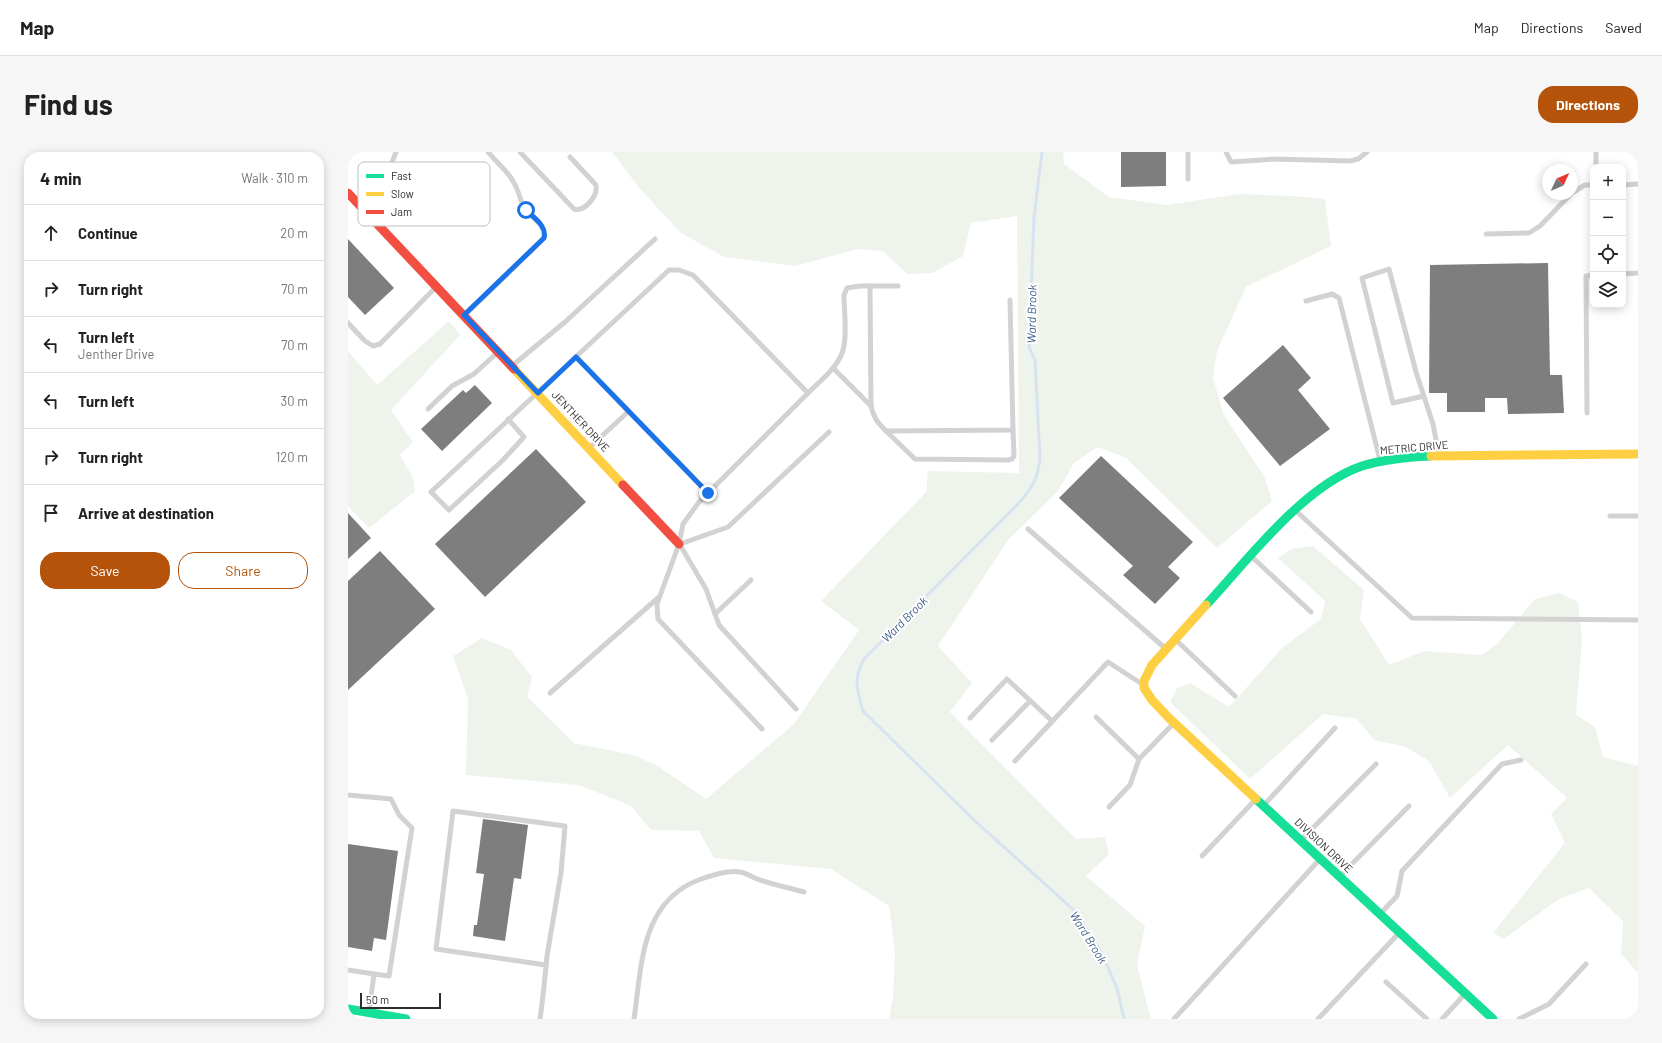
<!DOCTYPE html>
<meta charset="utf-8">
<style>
body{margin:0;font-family:Barlow,sans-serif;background:#f6f6f6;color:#222}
.controls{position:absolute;right:12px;top:12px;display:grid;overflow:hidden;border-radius:8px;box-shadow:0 2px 10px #0003}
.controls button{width:36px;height:36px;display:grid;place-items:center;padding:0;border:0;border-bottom:1px solid #e0e0e0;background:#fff;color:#222;font:20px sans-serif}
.compass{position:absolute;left:1194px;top:12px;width:36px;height:36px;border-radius:50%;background:#fff;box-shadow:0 2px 10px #0003;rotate:46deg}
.scale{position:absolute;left:12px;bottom:10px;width:81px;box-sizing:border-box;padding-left:4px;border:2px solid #2d2d2d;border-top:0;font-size:11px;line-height:14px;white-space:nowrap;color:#2d2d2d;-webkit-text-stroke:3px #fff;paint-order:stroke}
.stop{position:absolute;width:12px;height:12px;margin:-9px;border:3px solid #1a73e8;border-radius:50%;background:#fff}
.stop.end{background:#1a73e8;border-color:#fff;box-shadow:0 1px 4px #0008}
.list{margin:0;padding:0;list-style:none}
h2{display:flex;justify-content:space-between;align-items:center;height:52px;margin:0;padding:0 16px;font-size:17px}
h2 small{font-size:13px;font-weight:400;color:#767676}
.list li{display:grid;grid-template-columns:26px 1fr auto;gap:12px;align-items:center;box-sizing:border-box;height:56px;padding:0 16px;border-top:1px solid #e0e0e0}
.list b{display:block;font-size:15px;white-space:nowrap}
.list p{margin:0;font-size:13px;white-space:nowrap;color:#767676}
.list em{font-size:13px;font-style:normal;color:#767676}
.actions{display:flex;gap:8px;padding:12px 16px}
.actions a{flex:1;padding:9px 0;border:1px solid #b45309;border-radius:16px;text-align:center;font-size:14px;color:#b45309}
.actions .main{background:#b45309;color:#fff}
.icon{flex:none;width:22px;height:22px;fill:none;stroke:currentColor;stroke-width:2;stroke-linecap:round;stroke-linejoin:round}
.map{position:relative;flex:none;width:1290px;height:867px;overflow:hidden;border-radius:16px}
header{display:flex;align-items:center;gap:24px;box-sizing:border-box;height:56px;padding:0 20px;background:#fff;border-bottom:1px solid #e0e0e0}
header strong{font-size:19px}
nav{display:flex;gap:22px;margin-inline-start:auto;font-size:14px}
.intro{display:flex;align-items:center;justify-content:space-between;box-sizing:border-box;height:96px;padding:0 24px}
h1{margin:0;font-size:28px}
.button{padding:10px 18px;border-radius:16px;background:#b45309;color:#fff;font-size:14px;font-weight:700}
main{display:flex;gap:24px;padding:0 24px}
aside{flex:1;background:#fff;border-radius:16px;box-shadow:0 2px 10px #0003}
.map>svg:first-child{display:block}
.green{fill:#eef4eb}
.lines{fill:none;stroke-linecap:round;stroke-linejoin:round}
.stream{stroke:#d8e3f0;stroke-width:3}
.building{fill:#7e7e7e}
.lane{stroke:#d2d2d2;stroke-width:5}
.fast{stroke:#16e098;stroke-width:9}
.slow{stroke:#ffcf43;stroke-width:9}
.jam{stroke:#f24e42;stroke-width:9}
.route{stroke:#1a73e8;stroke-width:5}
.labels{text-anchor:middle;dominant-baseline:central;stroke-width:4;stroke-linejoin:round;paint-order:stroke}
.street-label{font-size:11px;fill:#2d2d2d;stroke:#fff}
.water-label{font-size:12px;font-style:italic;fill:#3e618d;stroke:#fff}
.key{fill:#fff;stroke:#c0c0c0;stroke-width:1}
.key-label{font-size:11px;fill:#2d2d2d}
</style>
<header>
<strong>Map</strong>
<nav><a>Map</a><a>Directions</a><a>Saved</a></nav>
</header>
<div class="intro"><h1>Find us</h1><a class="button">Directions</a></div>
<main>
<aside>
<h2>4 min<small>Walk · 310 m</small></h2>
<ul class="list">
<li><svg class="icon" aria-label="ahead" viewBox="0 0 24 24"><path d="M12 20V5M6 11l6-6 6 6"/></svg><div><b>Continue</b></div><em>20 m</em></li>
<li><svg class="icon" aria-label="right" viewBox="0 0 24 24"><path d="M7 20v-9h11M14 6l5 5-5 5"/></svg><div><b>Turn right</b></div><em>70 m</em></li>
<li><svg class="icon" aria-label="left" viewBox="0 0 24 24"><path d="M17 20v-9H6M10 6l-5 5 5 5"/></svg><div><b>Turn left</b><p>Jenther Drive</p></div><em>70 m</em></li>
<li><svg class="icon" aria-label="left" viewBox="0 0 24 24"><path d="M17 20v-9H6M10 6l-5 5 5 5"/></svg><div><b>Turn left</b></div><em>30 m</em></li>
<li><svg class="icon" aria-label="right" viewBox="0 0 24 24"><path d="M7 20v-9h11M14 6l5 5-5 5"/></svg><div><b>Turn right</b></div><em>120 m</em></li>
<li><svg class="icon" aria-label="arrive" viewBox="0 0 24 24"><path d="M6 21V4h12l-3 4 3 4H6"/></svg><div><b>Arrive at destination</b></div></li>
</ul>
<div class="actions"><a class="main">Save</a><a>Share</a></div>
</aside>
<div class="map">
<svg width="1290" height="867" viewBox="0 0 1290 867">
<rect width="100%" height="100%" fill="#fff"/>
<g class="green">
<polygon points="264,0 715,0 716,12 761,45 819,53 891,42 945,44 977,47 983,94 898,135 869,199 865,226 876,263 917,326 924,349 869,396 778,306 750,295 726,311 710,339 661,387 590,494 624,531 602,560 728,687 757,685 761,702 738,724 797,774 789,813 803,867 541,867 545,845 547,799 541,754 483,717 366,706 351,679 303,678 283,654 231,633 118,623 120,547 105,504 134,486 163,498 184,525 179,545 226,591 285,603 310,614 358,647 445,573 511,478 473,449 578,340 580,319 671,321 669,64 623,71 615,104 584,121 559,122 535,99 510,97 447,114 376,105 333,81 292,37"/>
<polygon points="101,169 112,183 43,258 65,290 52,303 65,326 67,339 21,376 0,354 0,199 29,233"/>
<polygon points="965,394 1016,438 1012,467 1041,513 1076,499 1133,503 1149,492 1187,447 1211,441 1230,450 1234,487 1228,563 1247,575 1255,605 1290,614 1290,821 1273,802 1275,769 1241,736 1211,747 1156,787 1145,781 1217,691 1203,662 1219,646 1160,593 1102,646 1081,609 1058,595 1026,588 1009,567 975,562 902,627 822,550 829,536 842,531 881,555 934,496 973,467 977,449 930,406 943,397"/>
</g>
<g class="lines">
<path class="stream" d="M694 0 686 65 681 195 687 208 692 306C690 327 684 336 670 352L516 507C505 527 509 538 515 559L626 668 728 760 752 798 769 836 776 867"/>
</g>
<g class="building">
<polygon points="773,0 818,0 818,34 773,35"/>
<polygon points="0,87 46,136 17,163 0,145"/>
<polygon points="1200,111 1202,223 1214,223 1216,261 1160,262 1159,246 1137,246 1137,260 1099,260 1099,241 1081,241 1082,113"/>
<polygon points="935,193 963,226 950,238 982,277 932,314 875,246"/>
<polygon points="127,233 144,251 94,299 73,277 115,238 118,241"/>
<polygon points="188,297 238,350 137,445 87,392"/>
<polygon points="753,304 845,390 820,415 832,426 807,452 775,423 785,414 711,346"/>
<polygon points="0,361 23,386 0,407"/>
<polygon points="32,399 87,457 0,538 0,429"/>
<polygon points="135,667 180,673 173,727 166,726 157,789 125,784 126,773 129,773 136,722 128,721"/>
<polygon points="0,692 50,699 38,788 26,786 24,799 0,795"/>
</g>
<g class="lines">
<g class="lane">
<polyline points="48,0 43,13 65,40"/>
<path d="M172 0 226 57C237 60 250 44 248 33L222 5"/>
<polyline points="878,0 883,10 926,7 1002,9 1010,7 1019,0"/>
<polyline points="1248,0 1248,15"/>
<polyline points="840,27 840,0"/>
<polyline points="1275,33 1290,32"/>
<polyline points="1224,41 1237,33 1245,33"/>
<polyline points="1138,82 1181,81 1192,74 1223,42"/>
<polyline points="1275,122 1290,121"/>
<path d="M522 134 523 254C525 265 530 271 538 279L665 278 662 148"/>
<polyline points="958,149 984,142 991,146 1032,308"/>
<path d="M117 163 196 86C199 73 184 67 177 57 172 49 171 39 166 31 160 19 148 10 140 0"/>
<polyline points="0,171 17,189 25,194 32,192 88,135"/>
<polyline points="228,205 360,341"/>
<polyline points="165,213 217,170 307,87"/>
<polyline points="485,216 523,254"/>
<path d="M460 241C474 227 493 213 496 194 499 178 496 159 496 143L499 136 512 134H550"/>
<polyline points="1076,244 1045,251 1014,126 1041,117 1068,220 1085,272 1091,303"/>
<polyline points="80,257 104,234 126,222 150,200"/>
<polyline points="1239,261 1238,124 1245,123"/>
<polyline points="160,267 176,285 155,308 101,358 83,340 321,118 331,118 345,123 460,241 351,350 335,372 331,392 309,452 310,467 414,577"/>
<polyline points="538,279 567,307 660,308 664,307 666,304 665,278"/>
<polyline points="242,295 281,259"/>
<polyline points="947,358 1064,466 1290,468"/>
<polyline points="1262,364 1290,364"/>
<polyline points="680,377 817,496"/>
<polyline points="332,392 380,375 481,280"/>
<polyline points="332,393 358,437 371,473 448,557"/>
<polyline points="904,405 963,460"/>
<polyline points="367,462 403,428"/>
<polyline points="828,488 887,544"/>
<polyline points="202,541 311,445"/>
<polyline points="748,565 791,607 826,571"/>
<polyline points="622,566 659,527 704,569"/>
<polyline points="644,588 682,549"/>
<polyline points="667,609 760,510 794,532"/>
<polyline points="0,643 43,647 51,663 64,676 41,824 26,822 21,860"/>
<polyline points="916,653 987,576"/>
<polyline points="761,655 782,633 791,607"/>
<polyline points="954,687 1028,612"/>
<polyline points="854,704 908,647"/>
<polyline points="993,723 1061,654"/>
<polyline points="1033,761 1049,744 1054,719 1154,612 1173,608"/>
<polyline points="0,818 26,822"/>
<polyline points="1038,830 1079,867"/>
<path d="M192 867C195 846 197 825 199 804L213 721 217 674 105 659 88 797 198 813"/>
<path d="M286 867C294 813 292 749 353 727 365 723 380 718 392 720 399 721 405 726 412 728 426 733 442 736 456 740"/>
<polyline points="826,867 972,707"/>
<polyline points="970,867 1051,781"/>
<polyline points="1094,867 1117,842"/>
<polyline points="1171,867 1201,852 1238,812"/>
</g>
<g class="fast">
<path d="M858 453C900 408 955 334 1014 314 1036 307 1060 305 1083 304"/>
<polyline points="908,647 1145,867"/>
<polyline points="0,857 58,867"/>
</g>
<g class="slow">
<polyline points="166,217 275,333"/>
<polyline points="1083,304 1290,302"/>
<polyline points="858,453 804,513 796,529 796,536 804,548 821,566 908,647"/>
</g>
<g class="jam">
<polyline points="0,41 166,217"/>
<polyline points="275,333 331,392"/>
</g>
</g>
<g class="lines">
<path class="route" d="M178 58C186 66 199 74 196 86L116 163 190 241 228 205 360 341"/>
</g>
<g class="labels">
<g class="street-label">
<text transform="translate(233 269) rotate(47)">JENTHER DRIVE</text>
<text transform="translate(1066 295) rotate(-5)">METRIC DRIVE</text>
<text transform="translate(976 693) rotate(43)">DIVISION DRIVE</text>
</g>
<g class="water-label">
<text transform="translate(683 162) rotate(-89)">Ward Brook</text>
<text transform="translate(556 467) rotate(-45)">Ward Brook</text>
<text transform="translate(741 785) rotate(58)">Ward Brook</text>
</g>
</g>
<rect x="10" y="10" width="132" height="64" rx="6" class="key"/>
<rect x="18" y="22" width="18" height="4" fill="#16e098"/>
<rect x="18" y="40" width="18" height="4" fill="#ffcf43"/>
<rect x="18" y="58" width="18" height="4" fill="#f24e42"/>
<g class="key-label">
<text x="43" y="28">Fast</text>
<text x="43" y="46">Slow</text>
<text x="43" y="64">Jam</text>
</g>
</svg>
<div class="controls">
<button>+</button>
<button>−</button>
<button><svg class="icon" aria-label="locate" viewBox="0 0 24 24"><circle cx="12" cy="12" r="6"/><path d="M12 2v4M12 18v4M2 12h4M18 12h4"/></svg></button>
<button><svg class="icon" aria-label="layers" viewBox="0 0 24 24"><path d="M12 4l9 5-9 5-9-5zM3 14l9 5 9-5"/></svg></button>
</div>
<svg class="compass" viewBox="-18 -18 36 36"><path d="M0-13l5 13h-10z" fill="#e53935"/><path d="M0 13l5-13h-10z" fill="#767676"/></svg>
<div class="scale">50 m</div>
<div class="stop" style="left:178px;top:58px"></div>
<div class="stop end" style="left:360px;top:341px"></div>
</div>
</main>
